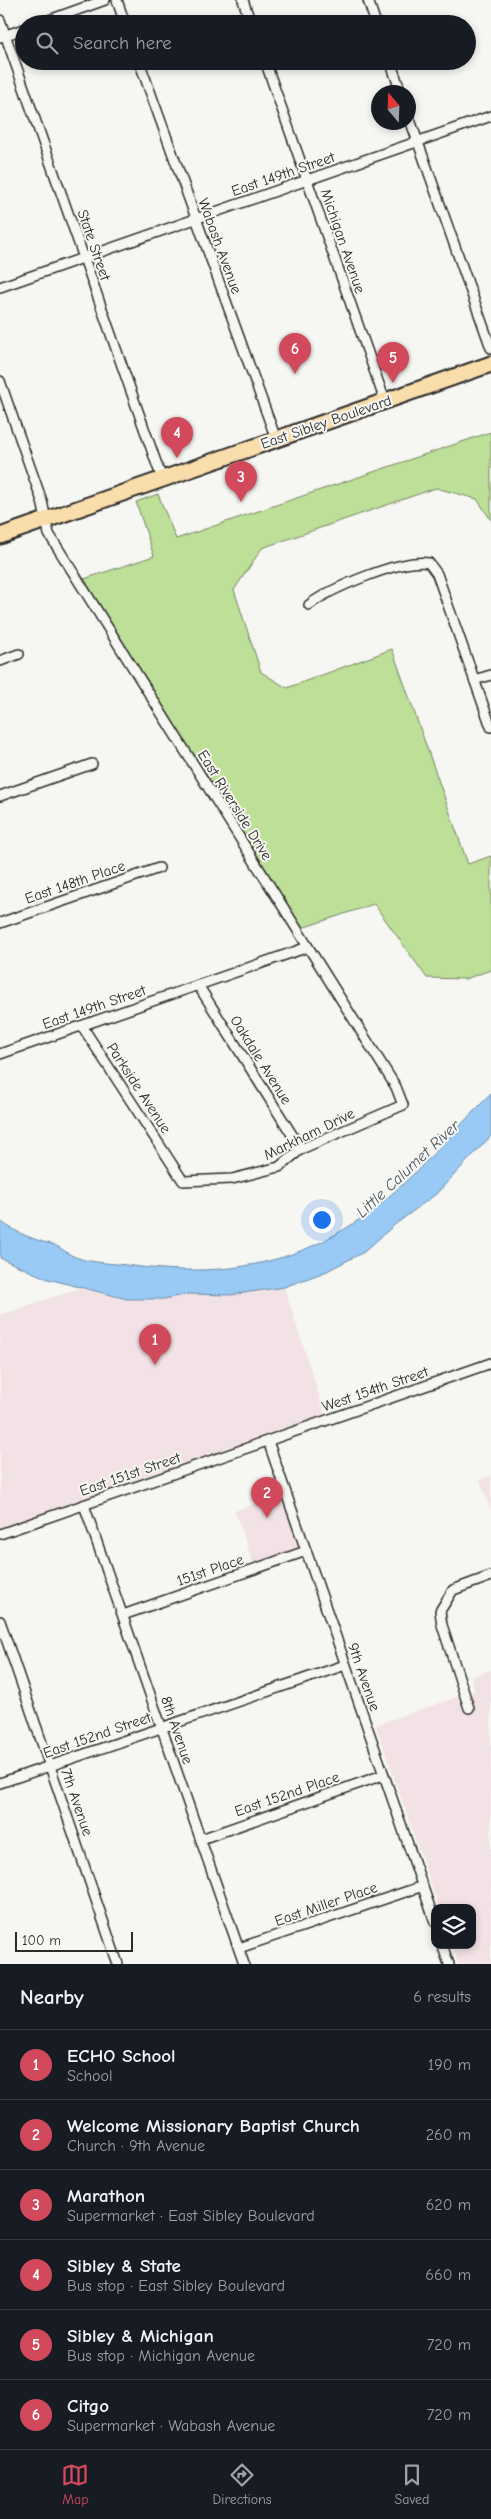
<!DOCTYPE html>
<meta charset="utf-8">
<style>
body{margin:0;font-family:"Comic Neue",sans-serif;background:#242831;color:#f1f3f6}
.controls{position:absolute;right:15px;bottom:15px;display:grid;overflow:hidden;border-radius:10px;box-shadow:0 2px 8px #0003}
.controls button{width:45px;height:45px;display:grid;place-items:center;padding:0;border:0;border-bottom:1px solid #363941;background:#171b24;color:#f1f3f6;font:25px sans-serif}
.compass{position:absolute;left:371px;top:85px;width:45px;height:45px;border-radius:50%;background:#171b24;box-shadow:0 2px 8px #0003;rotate:341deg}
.scale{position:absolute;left:15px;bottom:12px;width:118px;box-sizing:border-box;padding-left:5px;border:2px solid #2b2b2b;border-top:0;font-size:14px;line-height:18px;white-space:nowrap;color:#2b2b2b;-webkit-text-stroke:4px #f6f6f2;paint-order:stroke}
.you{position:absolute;left:321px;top:1219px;width:18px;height:18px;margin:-12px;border:4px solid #fff;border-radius:50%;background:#1a73e8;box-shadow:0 0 0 8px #1a73e833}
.badge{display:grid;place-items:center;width:32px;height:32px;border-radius:50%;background:#d1495b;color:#fff;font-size:16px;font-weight:700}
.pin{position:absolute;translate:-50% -41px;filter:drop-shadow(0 1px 2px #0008)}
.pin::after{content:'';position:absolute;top:26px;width:18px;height:15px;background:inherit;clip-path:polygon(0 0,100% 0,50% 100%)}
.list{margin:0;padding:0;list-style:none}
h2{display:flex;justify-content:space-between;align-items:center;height:65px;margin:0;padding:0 20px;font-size:21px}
h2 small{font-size:16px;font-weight:400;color:#9ea1a6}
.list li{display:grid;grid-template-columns:32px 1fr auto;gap:15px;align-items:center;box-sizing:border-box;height:70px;padding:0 20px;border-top:1px solid #363941}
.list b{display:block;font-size:19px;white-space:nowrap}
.list p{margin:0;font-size:16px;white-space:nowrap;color:#9ea1a6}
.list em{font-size:16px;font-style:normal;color:#9ea1a6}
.icon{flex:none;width:28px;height:28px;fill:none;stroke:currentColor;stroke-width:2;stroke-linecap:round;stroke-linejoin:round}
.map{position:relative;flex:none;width:491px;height:1964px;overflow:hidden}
.search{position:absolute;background:#171b24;box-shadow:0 2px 8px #0003;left:15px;right:15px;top:15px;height:55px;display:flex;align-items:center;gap:12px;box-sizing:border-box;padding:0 18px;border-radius:28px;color:#9ea1a6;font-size:19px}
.sheet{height:485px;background:#171b24}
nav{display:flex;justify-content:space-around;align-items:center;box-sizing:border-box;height:70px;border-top:1px solid #363941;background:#171b24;font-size:14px;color:#9ea1a6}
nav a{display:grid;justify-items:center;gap:2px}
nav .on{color:#d1495b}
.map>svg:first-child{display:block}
.built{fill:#f2e1e5}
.green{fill:#bddf98;stroke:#748562}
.water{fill:#98caf5;stroke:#6c8aa4}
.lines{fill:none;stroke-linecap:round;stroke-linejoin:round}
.minor-casing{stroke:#2b2b2b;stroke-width:12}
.primary-casing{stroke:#2b2b2b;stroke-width:19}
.minor{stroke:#f6f6f2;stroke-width:9}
.primary{stroke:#f9ddab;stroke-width:15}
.labels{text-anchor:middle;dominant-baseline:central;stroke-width:4;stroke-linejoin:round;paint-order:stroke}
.street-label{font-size:15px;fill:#2b2b2b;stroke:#f6f6f2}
.water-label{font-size:16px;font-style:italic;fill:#46535e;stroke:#f6f6f2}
</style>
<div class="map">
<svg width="491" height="1964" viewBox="0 0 491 1964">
<rect width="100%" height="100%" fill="#f6f6f2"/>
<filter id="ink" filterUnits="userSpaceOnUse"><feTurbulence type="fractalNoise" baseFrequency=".02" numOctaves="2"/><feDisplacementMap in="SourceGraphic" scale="10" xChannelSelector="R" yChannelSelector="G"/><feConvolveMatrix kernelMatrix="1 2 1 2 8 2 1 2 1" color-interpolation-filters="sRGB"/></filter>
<g filter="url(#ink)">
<g class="built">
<polygon points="284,1287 325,1414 0,1527 0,1315 80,1288 127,1299 148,1300 189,1294 230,1295"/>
<polygon points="491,1476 491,1511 480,1480"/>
<polygon points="281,1495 299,1545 297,1550 254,1566 235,1511"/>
<polygon points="491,1670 491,1964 458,1964 452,1945 472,1945 472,1908 439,1908 376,1725 475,1691 471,1677"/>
</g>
<polygon class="green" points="491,432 491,520 477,499 436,488 262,548 234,590 261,672 287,688 392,649 468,864 491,856 491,970 465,979 427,978 374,904 302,928 84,579 154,556 136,502 158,494 176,539"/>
<path class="water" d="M491 1094V1136L436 1194 393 1226 364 1252 325 1272 284 1287 230 1295 189 1294 164 1299H127L48 1279 0 1258V1221C15 1232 34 1240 51 1244 60 1246 68 1255 78 1258 93 1263 110 1263 126 1265 222 1279 305 1266 381 1203 421 1171 454 1130 491 1094Z"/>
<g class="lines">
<g class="minor-casing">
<g id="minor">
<polyline points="117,0 125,24"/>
<polyline points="243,0 251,24"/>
<polyline points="368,0 376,24"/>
<polyline points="0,20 162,479"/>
<polyline points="38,24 105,0"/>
<polyline points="0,37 24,29"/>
<polyline points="139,61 276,439"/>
<polyline points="265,61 385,401"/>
<polyline points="390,61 401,92"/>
<polyline points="408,114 491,348"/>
<polyline points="0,287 491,116"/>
<polyline points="0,381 42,501 49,534 396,1087 403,1105 301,1149 279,1167 232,1179 183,1181 82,1026"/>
<path d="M309 605C331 588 402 558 429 563L437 574 491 727"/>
<polyline points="0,661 19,654"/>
<polyline points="474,680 491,675"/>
<polyline points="0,796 92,764"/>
<polyline points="0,923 159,868"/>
<polyline points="198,985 301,1149"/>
<polyline points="0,1054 308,947"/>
<polyline points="268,1441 435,1922"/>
<polyline points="84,1505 244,1964"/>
<polyline points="0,1534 491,1363"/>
<polyline points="123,1615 306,1551"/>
<polyline points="0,1621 118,1964"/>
<polyline points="469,1708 442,1625 440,1611 453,1590 491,1576"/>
<polyline points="0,1783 345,1665"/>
<polyline points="201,1839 383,1775"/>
<polyline points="442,1945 449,1964"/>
<polyline points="239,1948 423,1886"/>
</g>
</g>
<g class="primary-casing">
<polyline id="primary" points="0,536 491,364"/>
</g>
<use href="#minor" class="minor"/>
<use href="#primary" class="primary"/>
</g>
</g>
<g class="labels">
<g class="street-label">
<text transform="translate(283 174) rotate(-19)">East 149th Street</text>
<text transform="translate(343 241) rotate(71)">Michigan Avenue</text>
<text transform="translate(94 245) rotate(71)">State Street</text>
<text transform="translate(220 246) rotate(70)">Wabash Avenue</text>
<text transform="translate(326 422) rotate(-19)">East Sibley Boulevard</text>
<text transform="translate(235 805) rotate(58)">East Riverside Drive</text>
<text transform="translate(75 882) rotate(-19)">East 148th Place</text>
<text transform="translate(94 1007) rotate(-19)">East 149th Street</text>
<text transform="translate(261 1060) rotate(58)">Oakdale Avenue</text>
<text transform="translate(139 1088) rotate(57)">Parkside Avenue</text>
<text transform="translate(309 1134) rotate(-26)">Markham Drive</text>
<text transform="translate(375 1389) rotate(-19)">West 154th Street</text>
<text transform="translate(130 1474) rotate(-19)">East 151st Street</text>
<text transform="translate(210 1570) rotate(-19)">151st Place</text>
<text transform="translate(364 1677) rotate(71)">9th Avenue</text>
<text transform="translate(177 1730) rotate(71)">8th Avenue</text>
<text transform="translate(97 1735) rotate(-19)">East 152nd Street</text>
<text transform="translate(287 1794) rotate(-19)">East 152nd Place</text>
<text transform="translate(77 1802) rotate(71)">7th Avenue</text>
<text transform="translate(326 1904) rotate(-19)">East Miller Place</text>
</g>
<g class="water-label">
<text transform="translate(408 1169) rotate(-43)">Little Calumet River</text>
</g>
</g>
</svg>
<div class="controls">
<button><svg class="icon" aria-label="layers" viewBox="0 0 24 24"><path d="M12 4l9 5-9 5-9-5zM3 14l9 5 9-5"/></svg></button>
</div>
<svg class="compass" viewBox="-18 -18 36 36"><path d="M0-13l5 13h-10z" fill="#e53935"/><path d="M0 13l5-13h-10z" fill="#9ea1a6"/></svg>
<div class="scale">100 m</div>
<div class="you"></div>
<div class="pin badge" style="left:155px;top:1365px">1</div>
<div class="pin badge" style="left:267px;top:1518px">2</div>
<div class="pin badge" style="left:241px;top:502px">3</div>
<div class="pin badge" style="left:177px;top:458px">4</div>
<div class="pin badge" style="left:393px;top:383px">5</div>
<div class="pin badge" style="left:295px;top:374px">6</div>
<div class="search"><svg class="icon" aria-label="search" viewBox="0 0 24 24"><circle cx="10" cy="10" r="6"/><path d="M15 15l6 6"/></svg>Search here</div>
</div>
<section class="sheet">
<h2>Nearby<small>6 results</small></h2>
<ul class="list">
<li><span class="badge">1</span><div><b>ECHO School</b><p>School</p></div><em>190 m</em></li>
<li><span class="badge">2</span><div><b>Welcome Missionary Baptist Church</b><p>Church · 9th Avenue</p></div><em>260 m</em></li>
<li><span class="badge">3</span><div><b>Marathon</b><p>Supermarket · East Sibley Boulevard</p></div><em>620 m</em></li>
<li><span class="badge">4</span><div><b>Sibley &amp; State</b><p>Bus stop · East Sibley Boulevard</p></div><em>660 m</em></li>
<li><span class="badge">5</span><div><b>Sibley &amp; Michigan</b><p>Bus stop · Michigan Avenue</p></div><em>720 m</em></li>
<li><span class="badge">6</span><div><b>Citgo</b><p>Supermarket · Wabash Avenue</p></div><em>720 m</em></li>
</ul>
</section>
<nav>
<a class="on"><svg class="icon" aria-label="map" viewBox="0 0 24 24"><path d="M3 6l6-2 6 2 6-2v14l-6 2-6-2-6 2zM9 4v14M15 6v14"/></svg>Map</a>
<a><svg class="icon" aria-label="directions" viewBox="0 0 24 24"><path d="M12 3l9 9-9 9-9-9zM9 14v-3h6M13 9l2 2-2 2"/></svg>Directions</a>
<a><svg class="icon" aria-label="saved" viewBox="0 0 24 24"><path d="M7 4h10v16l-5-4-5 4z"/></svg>Saved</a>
</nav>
